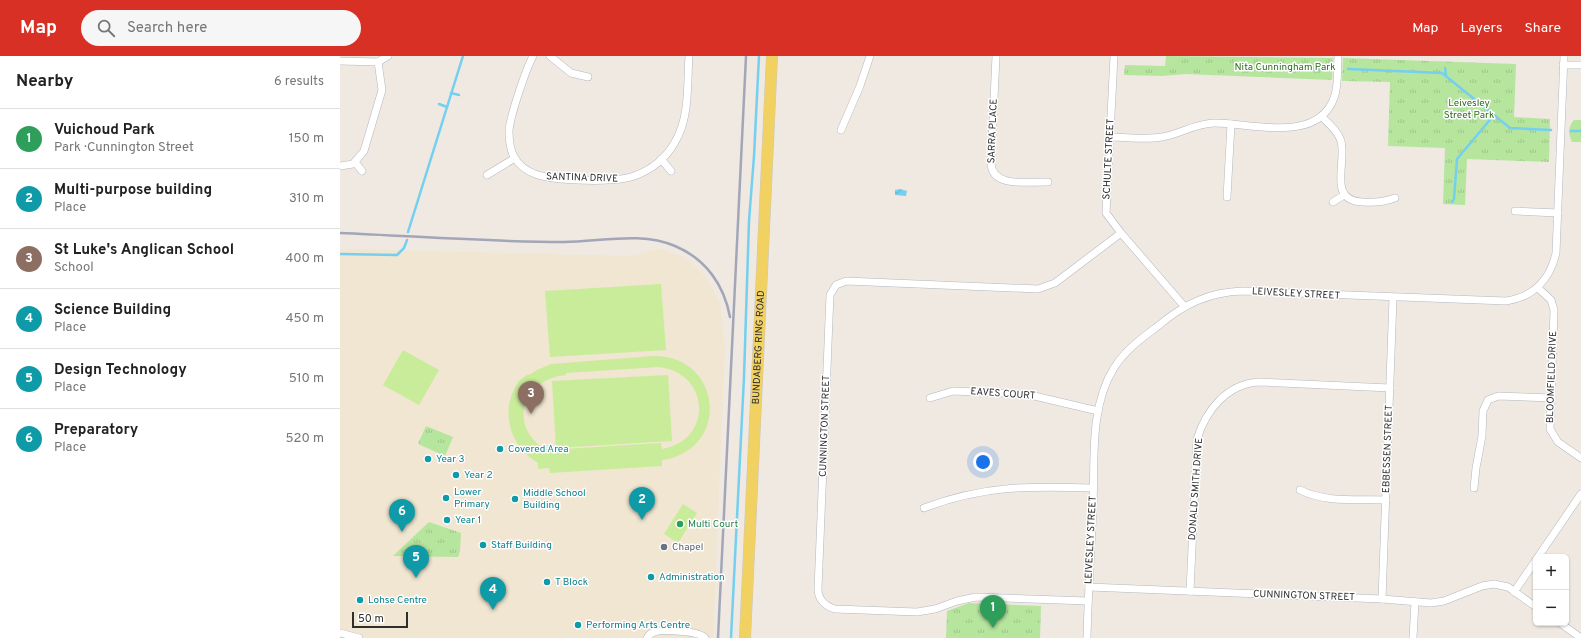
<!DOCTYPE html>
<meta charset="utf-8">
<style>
body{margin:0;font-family:Overpass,sans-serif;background:#f6f6f6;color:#222}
.controls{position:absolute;right:12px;bottom:12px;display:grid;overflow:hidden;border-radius:6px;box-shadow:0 1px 3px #0004}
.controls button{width:36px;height:36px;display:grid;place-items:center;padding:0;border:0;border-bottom:1px solid #e0e0e0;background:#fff;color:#222;font:20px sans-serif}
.scale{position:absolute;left:12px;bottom:10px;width:56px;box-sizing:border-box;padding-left:4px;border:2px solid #2e2e2e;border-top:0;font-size:11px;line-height:14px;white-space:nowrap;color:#2e2e2e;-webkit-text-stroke:3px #fff;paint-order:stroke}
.you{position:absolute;left:643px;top:406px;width:14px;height:14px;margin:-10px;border:3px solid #fff;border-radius:50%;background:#1a73e8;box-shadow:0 0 0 6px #1a73e833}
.badge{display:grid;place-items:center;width:26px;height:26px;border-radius:50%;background:#d93025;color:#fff;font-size:13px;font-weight:700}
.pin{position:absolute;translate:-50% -33px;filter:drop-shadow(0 1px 2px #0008)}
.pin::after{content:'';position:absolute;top:21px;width:14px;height:12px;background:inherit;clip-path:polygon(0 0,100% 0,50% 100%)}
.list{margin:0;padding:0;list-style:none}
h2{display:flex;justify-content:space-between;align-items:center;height:52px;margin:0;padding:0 16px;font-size:17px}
h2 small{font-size:13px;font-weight:400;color:#767676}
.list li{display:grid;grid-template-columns:26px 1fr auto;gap:12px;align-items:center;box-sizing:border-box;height:60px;padding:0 16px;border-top:1px solid #e0e0e0}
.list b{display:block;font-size:15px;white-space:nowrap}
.list p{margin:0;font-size:13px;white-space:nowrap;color:#767676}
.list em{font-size:13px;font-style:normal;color:#767676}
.icon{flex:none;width:22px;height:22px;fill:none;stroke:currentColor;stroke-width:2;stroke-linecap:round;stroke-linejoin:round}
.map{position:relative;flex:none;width:1241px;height:582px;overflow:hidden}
header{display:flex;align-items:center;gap:24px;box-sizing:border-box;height:56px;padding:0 20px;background:#d93025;color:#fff}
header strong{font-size:19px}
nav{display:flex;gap:22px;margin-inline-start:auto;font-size:14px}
.search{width:280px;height:36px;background:#f6f6f6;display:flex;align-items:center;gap:10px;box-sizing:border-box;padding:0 14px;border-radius:22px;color:#767676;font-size:15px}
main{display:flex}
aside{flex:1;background:#fff}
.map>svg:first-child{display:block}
.education{fill:#f0e6d1}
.grass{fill:#b6e59e}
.park{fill:url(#park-tufts)}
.pitch{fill:#c9ec9a;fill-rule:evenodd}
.water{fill:url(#water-waves)}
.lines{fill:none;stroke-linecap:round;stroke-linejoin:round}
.stream{stroke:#75cff0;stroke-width:2.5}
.street-casing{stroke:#b4b7c1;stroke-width:8}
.primary-casing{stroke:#c9c9c9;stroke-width:12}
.street{stroke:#fff;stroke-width:7}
.primary{stroke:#f2d163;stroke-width:11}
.rail{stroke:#a3a6b8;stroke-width:2.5}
.culture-dot{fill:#0f9aa8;stroke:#fff;stroke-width:1.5}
.leisure-dot{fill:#2e9e5b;stroke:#fff;stroke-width:1.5}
.worship-dot{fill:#6b7280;stroke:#fff;stroke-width:1.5}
.labels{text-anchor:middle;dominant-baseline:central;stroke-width:3;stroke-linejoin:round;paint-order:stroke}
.park-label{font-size:10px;fill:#2c6e1b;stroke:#fff}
.street-label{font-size:10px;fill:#2e2e2e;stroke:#fff}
.culture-label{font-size:10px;fill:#0d838f;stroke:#fff;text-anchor:start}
.leisure-label{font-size:10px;fill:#27864d;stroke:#fff;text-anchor:start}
.worship-label{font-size:10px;fill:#5b616d;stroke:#fff;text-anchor:start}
</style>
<header>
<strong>Map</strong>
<div class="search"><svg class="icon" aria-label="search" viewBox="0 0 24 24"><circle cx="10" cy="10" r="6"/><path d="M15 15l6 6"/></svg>Search here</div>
<nav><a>Map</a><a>Layers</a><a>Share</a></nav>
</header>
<main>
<aside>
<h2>Nearby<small>6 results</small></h2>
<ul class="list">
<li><span class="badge" style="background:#2e9e5b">1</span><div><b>Vuichoud Park</b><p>Park · Cunnington Street</p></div><em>150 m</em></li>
<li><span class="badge" style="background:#0f9aa8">2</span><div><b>Multi-purpose building</b><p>Place</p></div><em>310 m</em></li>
<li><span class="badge" style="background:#8d6e63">3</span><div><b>St Luke's Anglican School</b><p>School</p></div><em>400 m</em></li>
<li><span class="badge" style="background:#0f9aa8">4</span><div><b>Science Building</b><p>Place</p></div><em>450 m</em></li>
<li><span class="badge" style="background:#0f9aa8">5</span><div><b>Design Technology</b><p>Place</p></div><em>510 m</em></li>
<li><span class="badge" style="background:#0f9aa8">6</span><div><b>Preparatory</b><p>Place</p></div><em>520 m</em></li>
</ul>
</aside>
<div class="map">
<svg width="1241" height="582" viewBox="0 0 1241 582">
<defs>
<pattern id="park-tufts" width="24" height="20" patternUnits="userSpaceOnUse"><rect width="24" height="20" fill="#b6e59e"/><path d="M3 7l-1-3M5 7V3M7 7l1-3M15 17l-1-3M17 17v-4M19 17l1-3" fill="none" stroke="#9dc588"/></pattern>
<pattern id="water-waves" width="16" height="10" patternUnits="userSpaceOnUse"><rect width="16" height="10" fill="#75cff0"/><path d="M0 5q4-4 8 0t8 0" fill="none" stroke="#66b2ce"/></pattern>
</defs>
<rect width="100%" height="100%" fill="#efe9e1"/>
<polygon class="education" points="0,193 289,200 321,193 341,200 350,206 366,221 380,248 385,290 373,582 0,582"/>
<path class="grass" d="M1234 64H1241V86H1232C1228 77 1228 71 1234 64Z"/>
<g class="park">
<polygon points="826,0 993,2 992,24 845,18 822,20 784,19 785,9 825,10"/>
<polygon points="1003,2 1176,8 1174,61 1210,63 1209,106 1127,103 1125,149 1103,148 1105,92 1048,90 1050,26 1002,25"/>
<polygon points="86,370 113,381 105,400 78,388"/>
<polygon points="89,466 121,477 120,495 118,501 53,500"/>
<polygon points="629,547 701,550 700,582 606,582 607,555"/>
</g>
<g class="pitch">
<polygon points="321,228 326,294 210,301 205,235"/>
<polygon points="63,294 99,314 79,349 43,329"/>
<path d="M313 300C383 299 391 394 322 404V410L210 417 209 412 198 413V407C169 390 159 353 179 325 183 321 185 321 188 318L189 319 197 314 211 308ZM319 311C371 317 373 385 322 393L321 387 208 394V395C167 373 181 323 226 319V317Z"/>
<polygon points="328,319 332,385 216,392 212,325"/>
<polygon points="343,448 357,457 338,487 324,478"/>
</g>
<polygon class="water" points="560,133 567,135 566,140 555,139 555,134"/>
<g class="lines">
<g class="stream">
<polyline points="947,11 986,13"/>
<polyline points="1105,12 1106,19"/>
<polyline points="1008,13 1102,17 1170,72 1211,74"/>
<polyline points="111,37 119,39"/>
<polyline points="99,48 107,51"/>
<polyline points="1231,75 1241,75"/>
<polyline points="1112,146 1114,143 1117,103 1154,59"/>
<polyline points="68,176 123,0"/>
<polyline points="0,198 57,199 64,192 67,184"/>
<polyline points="391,582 404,321 409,165 414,100 419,0"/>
</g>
<g class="street-casing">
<g id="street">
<path d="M193 0C186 13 170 60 169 75 169 84 170 93 174 101 179 109 187 115 195 118 214 125 276 127 294 120 311 114 326 102 335 86 350 61 347 28 349 0"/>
<polyline points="210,0 231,17 248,21"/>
<path d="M656 0 651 107C652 133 690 125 708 126"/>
<polyline points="774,0 766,157 781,177 844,250"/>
<polyline points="0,5 38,6 48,0"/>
<polyline points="1223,9 1241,9"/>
<path d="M982 61C989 68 998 75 1001 85 1007 107 987 144 1022 146 1035 147 1044 146 1055 142"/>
<polyline points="501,74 520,30 530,0"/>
<path d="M770 81C787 81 806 84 822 81 840 78 856 67 875 67 912 67 977 88 994 42 999 29 997 14 998 0"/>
<polyline points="321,103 331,115"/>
<polyline points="15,106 22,115"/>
<polyline points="0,110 13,108 24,95 42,34 38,6"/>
<polyline points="147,119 175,102"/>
<polyline points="887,141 891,68"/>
<polyline points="993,146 1004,139"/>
<polyline points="1175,155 1218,157"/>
<polyline points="1198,232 1211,244 1214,254 1210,373 1218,386 1241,402"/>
<polyline points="590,342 613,335 686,338 758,355"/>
<polyline points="1134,432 1136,412 1142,380 1143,355 1148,344 1158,340 1211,342"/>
<path d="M960 434C986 447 1018 443 1046 444"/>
<path d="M584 452C644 429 691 430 753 432"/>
<polyline points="1198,501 1241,438"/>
<polyline points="749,531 1042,543 1091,547 1104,545 1142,530 1154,528 1168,531 1196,551"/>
<path d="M850 535 857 383C866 354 887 328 919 326L1050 332"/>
<polyline points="1174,536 1196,504"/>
<polyline points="1042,543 1053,242"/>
<path d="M748 545 636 541 617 545 595 553 577 556 495 553C485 550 478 543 478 533L490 239 496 229 506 225 698 233 715 227 781 177"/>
<polyline points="1220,567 1241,582"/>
<polyline points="0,577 19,582"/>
<path d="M307 582C309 578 313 576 317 575 326 574 360 575 365 582"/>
<path d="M747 582C748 538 751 495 753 451 755 406 749 352 774 312 785 294 802 282 818 270 844 248 869 236 903 235L1166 245C1193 241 1210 224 1216 197L1224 0"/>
<polyline points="1073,582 1075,546"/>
</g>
</g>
<g class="primary-casing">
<g id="primary">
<path id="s1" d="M405 582 432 0"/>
</g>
</g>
<use href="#street" class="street"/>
<use href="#primary" class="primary"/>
<g class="rail">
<path d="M0 177C74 180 149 186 224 186 260 186 301 175 335 190 366 203 384 229 390 261"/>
<polyline points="378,582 406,0"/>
</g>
</g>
<g class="culture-dot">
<circle cx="160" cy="393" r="4"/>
<circle cx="88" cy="403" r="4"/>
<circle cx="116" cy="419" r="4"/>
<circle cx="106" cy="442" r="4"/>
<circle cx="175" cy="443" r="4"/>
<circle cx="107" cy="464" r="4"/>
<circle cx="143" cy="489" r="4"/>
<circle cx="311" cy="521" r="4"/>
<circle cx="207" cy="526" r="4"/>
<circle cx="20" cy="544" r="4"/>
<circle cx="238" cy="569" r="4"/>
</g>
<circle class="leisure-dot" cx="340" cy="468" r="4"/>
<circle class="worship-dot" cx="324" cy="491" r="4"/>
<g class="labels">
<g class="park-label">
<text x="945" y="11">Nita Cunningham Park</text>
<text x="1129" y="47">Leivesley<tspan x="1129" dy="12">Street Park</tspan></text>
</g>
<g class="street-label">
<text transform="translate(653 75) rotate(-88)">SARRA PLACE</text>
<text transform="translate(769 103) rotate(-87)">SCHULTE STREET</text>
<text transform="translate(242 122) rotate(2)">SANTINA DRIVE</text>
<text transform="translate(956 238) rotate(3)">LEIVESLEY STREET</text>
<text stroke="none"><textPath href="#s1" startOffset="291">BUNDABERG RING ROAD</textPath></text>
<text transform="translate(1212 321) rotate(-88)">BLOOMFIELD DRIVE</text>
<text transform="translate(663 338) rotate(4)">EAVES COURT</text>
<text transform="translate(485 370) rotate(-88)">CUNNINGTON STREET</text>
<text transform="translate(1048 393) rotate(-88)">EBBESSEN STREET</text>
<text transform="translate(856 433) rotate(-86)">DONALD SMITH DRIVE</text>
<text transform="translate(751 484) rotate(-87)">LEIVESLEY STREET</text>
<text transform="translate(964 540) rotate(2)">CUNNINGTON STREET</text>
</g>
<g class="culture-label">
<text x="168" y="393">Covered Area</text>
<text x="96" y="403">Year 3</text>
<text x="124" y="419">Year 2</text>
<text x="114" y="436">Lower<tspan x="114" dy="12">Primary</tspan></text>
<text x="183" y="437">Middle School<tspan x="183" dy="12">Building</tspan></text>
<text x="115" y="464">Year 1</text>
<text x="151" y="489">Staff Building</text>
<text x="319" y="521">Administration</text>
<text x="215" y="526">T Block</text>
<text x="28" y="544">Lohse Centre</text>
<text x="246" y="569">Performing Arts Centre</text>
</g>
<g class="leisure-label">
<text x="348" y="468">Multi Court</text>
</g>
<g class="worship-label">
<text x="332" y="491">Chapel</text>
</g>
</g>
</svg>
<div class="controls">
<button>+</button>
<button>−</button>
</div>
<div class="scale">50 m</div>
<div class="you"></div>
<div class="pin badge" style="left:653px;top:572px;background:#2e9e5b">1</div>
<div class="pin badge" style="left:302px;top:464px;background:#0f9aa8">2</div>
<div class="pin badge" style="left:191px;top:358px;background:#8d6e63">3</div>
<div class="pin badge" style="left:153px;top:554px;background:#0f9aa8">4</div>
<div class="pin badge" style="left:76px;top:522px;background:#0f9aa8">5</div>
<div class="pin badge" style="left:62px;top:476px;background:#0f9aa8">6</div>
</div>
</main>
